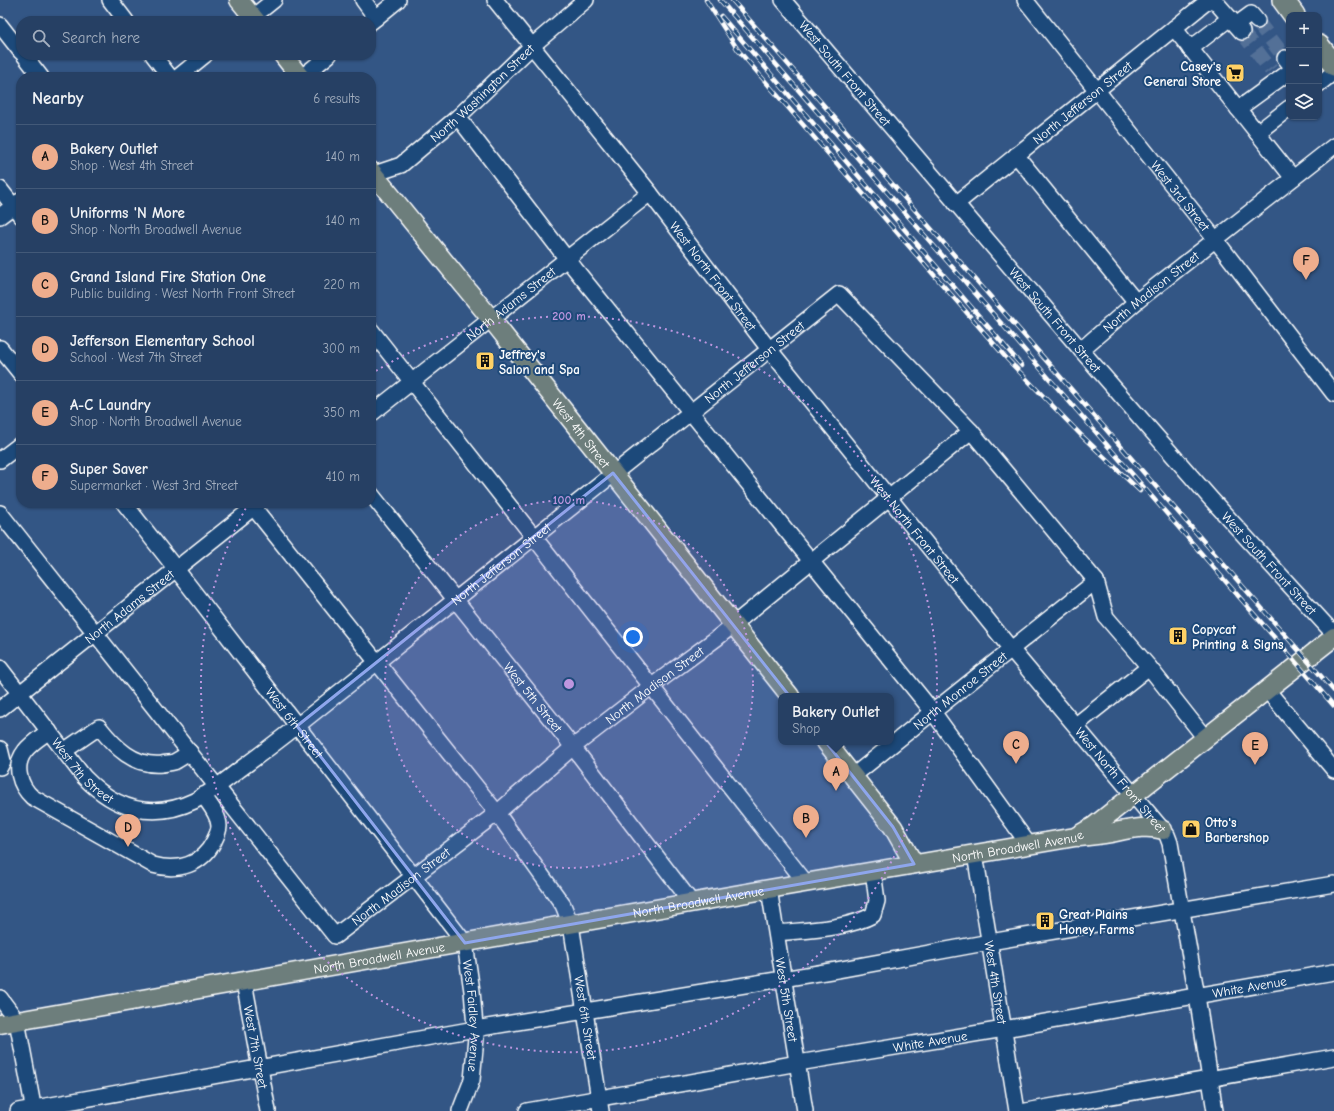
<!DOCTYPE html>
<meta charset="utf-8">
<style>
body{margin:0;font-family:"Comic Neue",sans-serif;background:#2e476a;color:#f1f3f6}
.controls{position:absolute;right:12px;top:12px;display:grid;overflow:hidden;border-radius:8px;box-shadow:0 1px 3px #0004}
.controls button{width:36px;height:36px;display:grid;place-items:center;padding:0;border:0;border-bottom:1px solid #425978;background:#264064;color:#f1f3f6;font:20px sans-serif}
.you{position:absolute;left:633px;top:637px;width:14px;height:14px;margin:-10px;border:3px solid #fff;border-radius:50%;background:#1a73e8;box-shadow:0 0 0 6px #1a73e833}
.badge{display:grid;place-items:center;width:26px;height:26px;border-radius:50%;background:#eead8d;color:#111;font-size:13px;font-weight:700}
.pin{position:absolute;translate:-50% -33px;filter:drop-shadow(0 1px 2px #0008)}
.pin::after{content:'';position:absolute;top:21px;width:14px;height:12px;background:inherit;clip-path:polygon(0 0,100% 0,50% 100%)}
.popup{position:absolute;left:778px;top:693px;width:116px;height:52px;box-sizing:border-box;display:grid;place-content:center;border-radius:8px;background:#264064;filter:drop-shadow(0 1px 3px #0005);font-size:13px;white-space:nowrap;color:#a4afbf}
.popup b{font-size:15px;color:#f1f3f6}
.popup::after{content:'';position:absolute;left:50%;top:100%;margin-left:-8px;border:8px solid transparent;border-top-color:#264064}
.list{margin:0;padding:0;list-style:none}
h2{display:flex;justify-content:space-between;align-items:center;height:52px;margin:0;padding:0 16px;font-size:17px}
h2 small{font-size:13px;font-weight:400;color:#a4afbf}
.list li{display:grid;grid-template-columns:26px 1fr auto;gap:12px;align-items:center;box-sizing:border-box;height:64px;padding:0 16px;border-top:1px solid #425978}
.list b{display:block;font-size:15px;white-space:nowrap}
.list p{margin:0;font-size:13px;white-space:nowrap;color:#a4afbf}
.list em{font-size:13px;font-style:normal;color:#a4afbf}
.icon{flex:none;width:22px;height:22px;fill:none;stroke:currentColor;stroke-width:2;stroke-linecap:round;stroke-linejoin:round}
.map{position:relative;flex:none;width:1334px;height:1111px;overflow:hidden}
.search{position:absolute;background:#264064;box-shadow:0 1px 3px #0004;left:16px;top:16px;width:360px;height:44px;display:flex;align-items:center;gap:10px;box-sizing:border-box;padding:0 14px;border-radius:16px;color:#a4afbf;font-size:15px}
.panel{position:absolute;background:#264064;box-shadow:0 1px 3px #0004;left:16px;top:72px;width:360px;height:436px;border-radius:16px}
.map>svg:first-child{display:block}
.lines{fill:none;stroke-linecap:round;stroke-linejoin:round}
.minor-tunnel{stroke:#526f97;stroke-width:15;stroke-dasharray:15 8;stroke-linecap:butt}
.minor-casing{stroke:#fff;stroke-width:18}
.major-casing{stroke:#fff;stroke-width:21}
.highway-casing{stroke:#fff;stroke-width:24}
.minor{stroke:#1f4a7a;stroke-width:15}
.major{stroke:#6d7e7c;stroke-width:18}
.highway{stroke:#6d7e7c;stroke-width:21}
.rail-casing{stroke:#fff;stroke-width:4.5}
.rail{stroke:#1f4a7a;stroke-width:3;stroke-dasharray:9;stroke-linecap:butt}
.marked{fill:#8ea6ec;fill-opacity:0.2;stroke:#8ea6ec;stroke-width:3;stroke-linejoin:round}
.ring{fill:none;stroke:#bd96df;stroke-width:2;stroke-dasharray:2 4}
.labels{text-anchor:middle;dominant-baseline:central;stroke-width:4;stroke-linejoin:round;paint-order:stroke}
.poi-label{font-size:13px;font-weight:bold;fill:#fff;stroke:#1f4a7a;text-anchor:start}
.street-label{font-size:13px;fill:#fff;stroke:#1f4a7a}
.centre{fill:#bd96df;stroke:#1f4a7a;stroke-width:2}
.ring-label{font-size:12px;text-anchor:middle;font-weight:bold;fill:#bd96df;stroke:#1f4a7a;stroke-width:4;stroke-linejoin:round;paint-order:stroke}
</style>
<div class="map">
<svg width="1334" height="1111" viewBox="0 0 1334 1111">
<rect width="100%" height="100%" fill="#335685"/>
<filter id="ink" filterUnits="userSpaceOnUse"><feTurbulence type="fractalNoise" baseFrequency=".025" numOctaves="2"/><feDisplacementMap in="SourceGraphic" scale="8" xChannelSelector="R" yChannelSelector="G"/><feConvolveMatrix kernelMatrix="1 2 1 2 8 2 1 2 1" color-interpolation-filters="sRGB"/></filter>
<g filter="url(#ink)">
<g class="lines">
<g class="minor-tunnel">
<polyline points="1257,21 1285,58"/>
<polyline points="1242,32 1271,70"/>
</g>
<g class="minor-casing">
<g id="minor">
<polyline points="110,0 126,21"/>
<polyline points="363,0 376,18"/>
<path id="s1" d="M495 0 650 193 769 349 1011 649 1167 835 1170 843 1197 996 1215 1111"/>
<path id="s2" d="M783 0 1081 350 1211 499 1334 634"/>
<path id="s3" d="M1025 0 1215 239 1334 394"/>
<polyline points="1214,0 1242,32"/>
<polyline points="248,21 274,0"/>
<polyline points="371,22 398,0"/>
<polyline points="0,25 21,52"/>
<polyline points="1236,25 1251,14 1257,21"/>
<polyline points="1174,28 1293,178"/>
<polyline points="1190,49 1230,18"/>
<polyline points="24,55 41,77"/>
<polyline points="153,55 170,77"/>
<polyline points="1285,58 1289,63"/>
<polyline points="178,77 205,55"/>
<polyline points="302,77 329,55"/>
<polyline points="1319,84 1334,72"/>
<polyline points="1238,109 1289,72"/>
<polyline points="458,117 567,259 933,712 1029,845"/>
<polyline points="1257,133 1289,108"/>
<polyline points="1016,155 1136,302"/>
<path id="s4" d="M371 175 401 165 458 117 532 46 586 0"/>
<polyline points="0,189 21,216"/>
<path id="s5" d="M956 204 1209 0"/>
<polyline points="0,216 20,201"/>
<polyline points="371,330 806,883"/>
<polyline points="0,348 21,374"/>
<path id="s6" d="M1081 350 1136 302 1334 146"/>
<path id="s7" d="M371 414 650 193"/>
<polyline points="0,460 21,444"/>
<path id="s8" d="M371 494 573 747 692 903"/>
<path id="s9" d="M124 503 176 569 465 943 472 991 476 1038 472 1080 460 1111"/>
<path id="s10" d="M250 503 497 813 563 905 571 925 601 1111"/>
<path id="s11" d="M0 513 335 936 497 813 573 747 652 686 717 638 971 431"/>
<path id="s12" d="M0 668 84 777C115 809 152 821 194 801 210 793 225 781 239 770 258 756 278 741 297 726L839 294 971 431 1096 581 1106 617 1149 667 1205 738"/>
<polyline points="1267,690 1334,770"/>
<path id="s13" d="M0 709 259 503"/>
<polyline points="1076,725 1149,667"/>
<path d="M49 731C41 737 31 743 25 751 13 766 20 786 32 797L153 865C178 872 202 865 214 841 216 837 219 831 219 826 219 815 209 804 203 795"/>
<polyline points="0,749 3,761 0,767"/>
<path d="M64 751 99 727C115 747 134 767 162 764 166 763 171 763 174 762 180 759 185 755 190 752"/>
<path id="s14" d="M853 776 1096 581"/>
<path id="s15" d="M975 854 1017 1111"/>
<path id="s16" d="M769 889 805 1111"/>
<path d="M777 933C807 930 847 929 873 915L877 901 873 871"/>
<path id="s17" d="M244 982 268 1111"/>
<polyline points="0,998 17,1021 34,1111"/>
<polyline points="18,1111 475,1029 837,970 990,942 1334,884"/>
<path id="s18" d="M527 1111 798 1063 1004 1029 1334 972"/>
<polyline points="1026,1111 1334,1057"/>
</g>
</g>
<g class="major-casing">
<g id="major">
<polyline points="239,0 256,21"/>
<polyline points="283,55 300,77"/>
<path id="s19" d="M371 171 491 319 790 696"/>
<polyline points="826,742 893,827 914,864"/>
<path d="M1079 837C1088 836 1096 835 1104 834 1124 831 1144 824 1163 830"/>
<path id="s20" d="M0 1024 769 889 1075 837 1094 826 1334 637"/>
</g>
</g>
<g class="highway-casing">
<g id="highway">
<polyline points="1283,0 1294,15"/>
<polyline points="1319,46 1334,65"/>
</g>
</g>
<use href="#minor" class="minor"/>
<use href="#major" class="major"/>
<use href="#highway" class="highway"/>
<g class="rail-casing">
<g id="rail">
<polyline points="706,0 738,50 1008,360 1082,436 1140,491"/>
<polyline points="720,0 1334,706"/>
<polyline points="732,0 1334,691"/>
<polyline points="721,16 1022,366"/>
</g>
</g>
<use href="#rail" class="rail"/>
</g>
</g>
<path class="marked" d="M613 473 893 827 914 864 465 943 297 726Z"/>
<circle cx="569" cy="684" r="184" fill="#bd96df" fill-opacity=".12"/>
<g class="ring">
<circle cx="569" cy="684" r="184"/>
<path d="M371 374A368 368 0 1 1 247 506"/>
</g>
<defs>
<g id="supermarket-square" transform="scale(1)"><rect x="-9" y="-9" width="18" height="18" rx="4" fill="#ffd166" stroke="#1f4a7a"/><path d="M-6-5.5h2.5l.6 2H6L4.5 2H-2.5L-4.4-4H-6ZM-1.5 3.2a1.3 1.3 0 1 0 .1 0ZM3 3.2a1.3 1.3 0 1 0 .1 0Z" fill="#111"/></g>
<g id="building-square" transform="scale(1)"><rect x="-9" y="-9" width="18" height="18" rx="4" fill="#ffd166" stroke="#1f4a7a"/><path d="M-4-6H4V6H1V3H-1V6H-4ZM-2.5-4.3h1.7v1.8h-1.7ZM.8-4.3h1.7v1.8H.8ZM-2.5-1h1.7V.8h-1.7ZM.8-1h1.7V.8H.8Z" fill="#111"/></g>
<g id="shop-square" transform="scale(1)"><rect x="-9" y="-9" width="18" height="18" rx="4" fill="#ffd166" stroke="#1f4a7a"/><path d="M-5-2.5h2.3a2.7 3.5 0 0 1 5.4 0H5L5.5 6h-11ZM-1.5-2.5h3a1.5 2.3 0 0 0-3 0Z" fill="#111"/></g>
</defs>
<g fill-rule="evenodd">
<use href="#supermarket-square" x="1235" y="73"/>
<use href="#building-square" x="485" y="361"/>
<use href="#building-square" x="1178" y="636"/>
<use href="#shop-square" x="1191" y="829"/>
<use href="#building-square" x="1045" y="921"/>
</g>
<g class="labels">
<g class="poi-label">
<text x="1221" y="66" text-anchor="end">Casey's<tspan x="1221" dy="15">General Store</tspan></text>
<text x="499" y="354">Jeffrey's<tspan x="499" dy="15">Salon and Spa</tspan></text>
<text x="1192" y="629">Copycat<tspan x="1192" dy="15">Printing &amp; Signs</tspan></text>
<text x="1205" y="822">Otto's<tspan x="1205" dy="15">Barbershop</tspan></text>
<text x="1059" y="914">Great Plains<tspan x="1059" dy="15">Honey Farms</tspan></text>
</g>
<g class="street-label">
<text stroke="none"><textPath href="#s2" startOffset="96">West South Front Street</textPath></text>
<text stroke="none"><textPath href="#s4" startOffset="140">North Washington Street</textPath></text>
<text stroke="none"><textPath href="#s5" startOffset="162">North Jefferson Street</textPath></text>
<text stroke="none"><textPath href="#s3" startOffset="250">West 3rd Street</textPath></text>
<text stroke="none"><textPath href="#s1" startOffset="352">West North Front Street</textPath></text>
<text stroke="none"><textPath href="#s6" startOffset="91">North Madison Street</textPath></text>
<text stroke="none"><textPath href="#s7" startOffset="178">North Adams Street</textPath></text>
<text stroke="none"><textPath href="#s2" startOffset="420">West South Front Street</textPath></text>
<text stroke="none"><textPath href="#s12" startOffset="971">North Jefferson Street</textPath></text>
<text stroke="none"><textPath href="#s19" startOffset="336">West 4th Street</textPath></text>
<text stroke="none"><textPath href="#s1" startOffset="676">West North Front Street</textPath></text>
<text stroke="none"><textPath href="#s2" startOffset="744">West South Front Street</textPath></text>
<text stroke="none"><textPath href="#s12" startOffset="647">North Jefferson Street</textPath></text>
<text stroke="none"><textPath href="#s13" startOffset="165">North Adams Street</textPath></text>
<text stroke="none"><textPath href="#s11" startOffset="946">North Madison Street</textPath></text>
<text stroke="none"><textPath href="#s14" startOffset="137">North Monroe Street</textPath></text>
<text stroke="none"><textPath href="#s8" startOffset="260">West 5th Street</textPath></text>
<text stroke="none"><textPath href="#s9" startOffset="278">West 6th Street</textPath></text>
<text stroke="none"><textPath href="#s12" startOffset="132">West 7th Street</textPath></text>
<text stroke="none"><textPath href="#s1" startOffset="1000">West North Front Street</textPath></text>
<text stroke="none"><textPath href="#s20" startOffset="1033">North Broadwell Avenue</textPath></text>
<text stroke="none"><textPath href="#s11" startOffset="622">North Madison Street</textPath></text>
<text stroke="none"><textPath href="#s20" startOffset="709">North Broadwell Avenue</textPath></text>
<text stroke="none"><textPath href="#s20" startOffset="385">North Broadwell Avenue</textPath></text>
<text stroke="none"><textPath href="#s15" startOffset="130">West 4th Street</textPath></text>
<text stroke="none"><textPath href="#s18" startOffset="733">White Avenue</textPath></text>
<text stroke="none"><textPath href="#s16" startOffset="112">West 5th Street</textPath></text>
<text stroke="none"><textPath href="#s9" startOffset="630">West Faidley Avenue</textPath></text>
<text stroke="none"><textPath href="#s10" startOffset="625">West 6th Street</textPath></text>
<text stroke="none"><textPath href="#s18" startOffset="409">White Avenue</textPath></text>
<text stroke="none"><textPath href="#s17" startOffset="66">West 7th Street</textPath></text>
</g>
</g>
<circle cx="569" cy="684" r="6" class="centre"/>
<g class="ring-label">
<text x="569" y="320">200 m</text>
<text x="569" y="504">100 m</text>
</g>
</svg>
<div class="controls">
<button>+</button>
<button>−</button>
<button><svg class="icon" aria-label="layers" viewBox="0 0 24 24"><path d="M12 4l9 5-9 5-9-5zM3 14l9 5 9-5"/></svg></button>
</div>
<div class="you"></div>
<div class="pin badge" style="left:836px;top:791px">A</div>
<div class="popup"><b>Bakery Outlet</b>Shop</div>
<div class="pin badge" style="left:806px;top:838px">B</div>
<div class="pin badge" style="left:1016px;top:764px">C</div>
<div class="pin badge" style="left:128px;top:847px">D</div>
<div class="pin badge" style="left:1255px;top:765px">E</div>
<div class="pin badge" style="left:1306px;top:280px">F</div>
<div class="search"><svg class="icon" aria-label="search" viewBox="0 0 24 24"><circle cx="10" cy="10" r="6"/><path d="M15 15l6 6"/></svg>Search here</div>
<section class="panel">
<h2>Nearby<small>6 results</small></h2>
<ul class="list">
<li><span class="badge">A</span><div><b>Bakery Outlet</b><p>Shop · West 4th Street</p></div><em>140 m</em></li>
<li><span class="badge">B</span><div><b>Uniforms 'N More</b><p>Shop · North Broadwell Avenue</p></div><em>140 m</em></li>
<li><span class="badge">C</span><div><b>Grand Island Fire Station One</b><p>Public building · West North Front Street</p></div><em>220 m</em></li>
<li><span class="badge">D</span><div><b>Jefferson Elementary School</b><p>School · West 7th Street</p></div><em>300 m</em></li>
<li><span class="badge">E</span><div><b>A-C Laundry</b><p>Shop · North Broadwell Avenue</p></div><em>350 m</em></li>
<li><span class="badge">F</span><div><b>Super Saver</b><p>Supermarket · West 3rd Street</p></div><em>410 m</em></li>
</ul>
</section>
</div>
